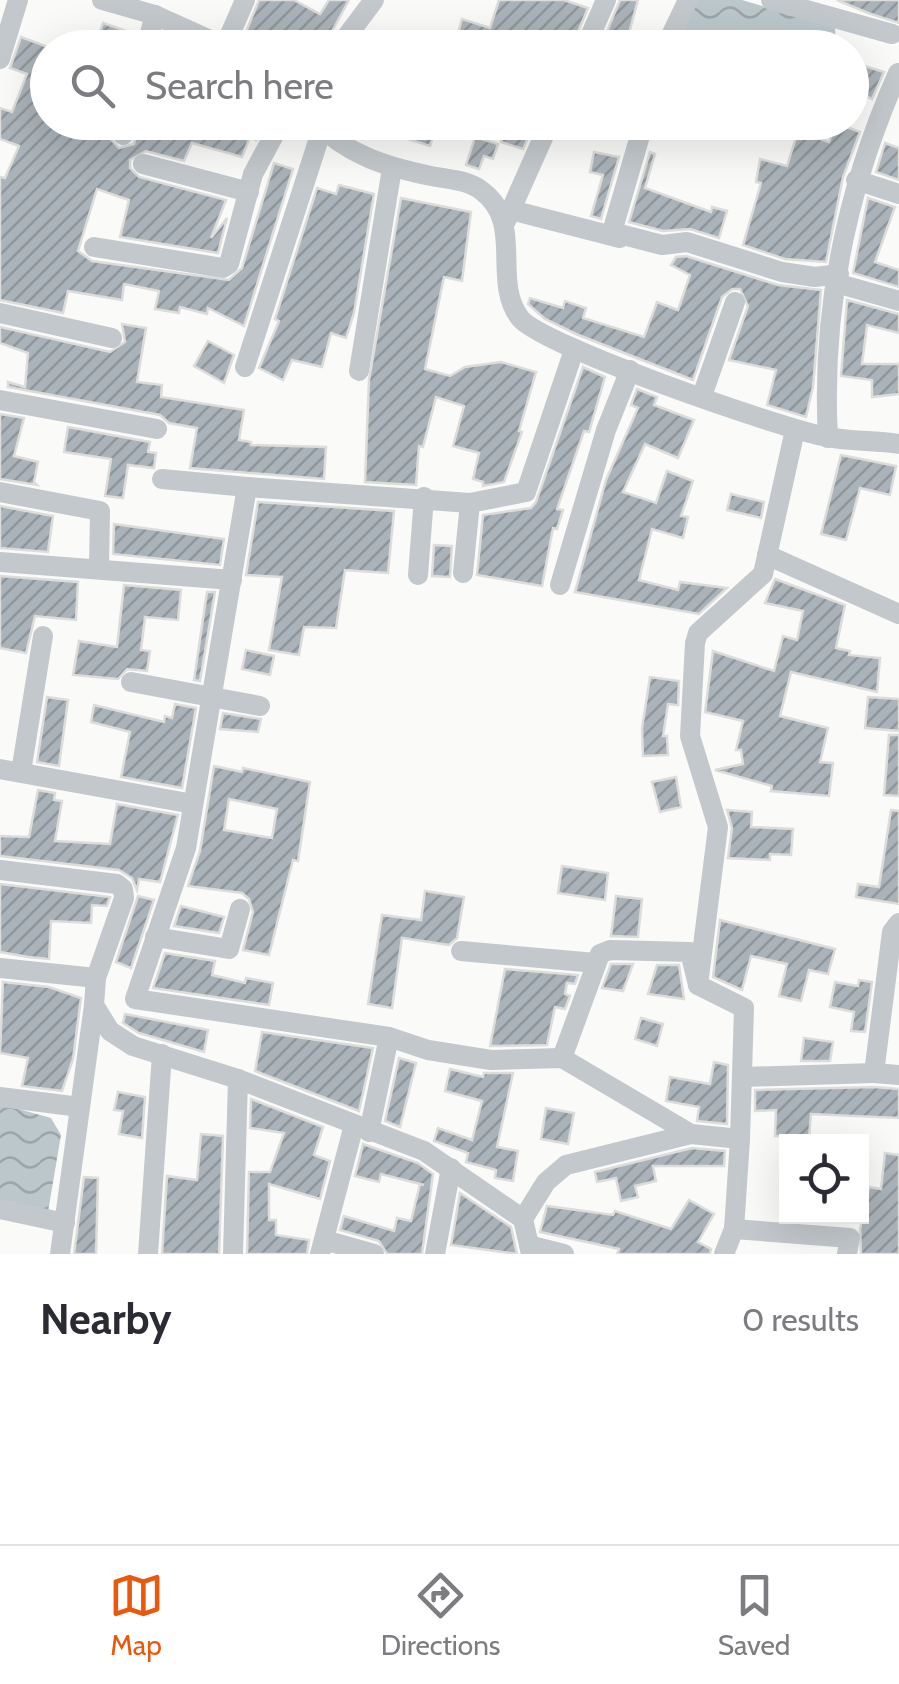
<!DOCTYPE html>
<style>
body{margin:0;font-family:Cabin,sans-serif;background:#f2f2f3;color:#2b2b33}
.controls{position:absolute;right:30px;bottom:30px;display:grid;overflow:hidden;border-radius:0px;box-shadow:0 10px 40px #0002}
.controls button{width:90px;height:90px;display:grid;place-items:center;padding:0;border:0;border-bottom:2px solid #e1e1e2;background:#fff;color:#2b2b33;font:50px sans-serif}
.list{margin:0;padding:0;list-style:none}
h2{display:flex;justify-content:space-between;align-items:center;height:130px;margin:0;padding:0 40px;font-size:42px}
h2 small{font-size:32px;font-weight:400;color:#7c7c81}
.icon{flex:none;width:55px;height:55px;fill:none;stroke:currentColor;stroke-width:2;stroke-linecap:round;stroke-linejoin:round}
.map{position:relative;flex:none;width:899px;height:1254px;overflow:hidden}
.search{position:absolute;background:#fff;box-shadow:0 10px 40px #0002;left:30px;right:30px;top:30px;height:110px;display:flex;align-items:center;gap:25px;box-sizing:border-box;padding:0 35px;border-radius:55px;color:#7c7c81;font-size:38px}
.sheet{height:290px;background:#fff}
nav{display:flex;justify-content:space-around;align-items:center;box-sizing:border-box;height:140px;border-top:2px solid #e1e1e2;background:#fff;font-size:28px;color:#7c7c81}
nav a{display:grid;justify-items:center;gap:5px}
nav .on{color:#ea580c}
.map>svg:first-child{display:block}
.water{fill:url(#water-waves)}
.building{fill:url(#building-hatch);stroke:#dcdcda;stroke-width:2.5;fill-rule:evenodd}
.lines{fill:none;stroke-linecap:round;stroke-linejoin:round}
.minor{stroke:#c3c8cc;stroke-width:20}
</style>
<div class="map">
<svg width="899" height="1254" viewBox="0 0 899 1254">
<defs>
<pattern id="water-waves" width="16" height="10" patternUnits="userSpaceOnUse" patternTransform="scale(2.5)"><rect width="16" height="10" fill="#bbc7cb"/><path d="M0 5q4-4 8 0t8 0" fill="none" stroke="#9ca6aa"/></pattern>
<pattern id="building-hatch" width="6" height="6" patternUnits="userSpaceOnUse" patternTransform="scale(2.5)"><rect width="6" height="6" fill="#aab3b9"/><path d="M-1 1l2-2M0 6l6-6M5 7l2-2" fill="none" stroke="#8e969c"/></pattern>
</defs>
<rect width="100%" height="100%" fill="#fafaf8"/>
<g class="water">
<polygon points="695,0 742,0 835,28 836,46 667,48"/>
<polygon points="0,1104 51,1118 61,1135 48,1212 0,1203"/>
</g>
<g class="building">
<polygon points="259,0 294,0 320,14 329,0 349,0 325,44 249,48 241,44"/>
<polygon points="499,0 564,0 588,8 572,46 524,31 518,48 455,44 462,19 490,28"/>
<polygon points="620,0 638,0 629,33 654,39 651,48 600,48"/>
<polygon points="837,0 899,0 899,23 868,13"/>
<polygon points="103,23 135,34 133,48 94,48"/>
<polygon points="21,37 48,47 48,75 42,89 48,91 48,122 112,122 110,138 119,148 134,144 139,122 201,122 229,136 231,129 216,122 265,122 256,140 250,137 242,157 192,143 184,161 146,151 130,160 130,168 139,177 226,200 211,238 227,218 218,253 120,237 129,200 97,189 78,251 92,261 229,280 242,268 274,163 293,169 244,326 208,308 207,314 180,307 179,313 155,309 159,291 124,284 122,300 68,291 63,313 0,300 0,177 5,178 19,146 0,139 0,108 12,112 27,74 10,68"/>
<polygon points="852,62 884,72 872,99 852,90"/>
<polygon points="406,122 438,122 430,146 401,137"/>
<polygon points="507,122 533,127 523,149 501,142"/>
<polygon points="836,123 860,132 843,177 826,262 785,259 743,245 761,183 756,182 760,159 787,166 798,131 829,142"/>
<polygon points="475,137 498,144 493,159 484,156 479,169 466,165"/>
<polygon points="885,143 899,148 899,180 876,172"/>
<polygon points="594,152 619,157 601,219 591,216 603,175 590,172"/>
<polygon points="650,152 655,154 645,188 711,212 712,207 727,211 719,238 690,229 663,231 629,222"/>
<polygon points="339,185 374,194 354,313 346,338 331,333 322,367 292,360 283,380 259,368 279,321 275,319 317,188 336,194"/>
<polygon points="401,198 471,212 462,281 444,277 425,369 450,376 465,367 501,362 536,372 519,431 522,432 504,482 483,486 483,482 473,479 479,453 453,446 464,406 436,397 423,447 419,446 416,485 365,482 369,380"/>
<polygon points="868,198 895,207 875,262 899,270 899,287 853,273"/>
<polygon points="686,256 778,285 821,290 813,387 806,417 767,405 776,370 729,360 748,306 740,289 732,289 722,297 693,380 576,334 545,319 528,304 530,298 563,308 565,301 586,308 583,318 644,337 657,302 678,310 690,275 671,265 676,257"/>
<polygon points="847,300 899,314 899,333 867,325 862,364 899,364 899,394 872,397 872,380 841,376"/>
<polygon points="122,324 146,328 137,382 162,385 161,397 244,410 239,440 251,442 251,445 326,447 324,479 190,468 197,428 169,423 160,415 8,387 8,382 25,387 28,353 0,343 0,327 110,352 125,342"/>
<polygon points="208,341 234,355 224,383 194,366"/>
<polygon points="583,367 605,377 589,432 584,431 557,509 563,510 557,529 553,528 542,586 477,575 483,515 531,508 536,502"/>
<polygon points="637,389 657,397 654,405 694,420 678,458 645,444 623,492 656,503 667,471 693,481 681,516 688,517 683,538 652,529 639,580 678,590 680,582 727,588 699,614 575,592 606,480 638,408 631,405"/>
<polygon points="0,414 24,418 14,456 38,462 34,482 37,485 0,479"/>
<polygon points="68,427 150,442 148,452 156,453 154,468 128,465 123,498 105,496 111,459 64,452"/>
<polygon points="841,455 896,466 890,495 860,488 846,540 821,534"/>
<polygon points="731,494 764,502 761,518 727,510"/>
<polygon points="258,502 394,511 388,573 345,570 336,628 304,627 299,655 269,650 282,577 246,575"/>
<polygon points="0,506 53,516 48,552 0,548"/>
<polygon points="114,524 224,539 220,565 113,554"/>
<polygon points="434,545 452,546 450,577 432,576"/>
<polygon points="0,576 78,582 76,620 35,616 26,653 0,648"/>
<polygon points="775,579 845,605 836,648 850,651 849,655 880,658 877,692 791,672 780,716 828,728 820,762 833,763 829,796 771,791 772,786 715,770 743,764 741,750 736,750 743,721 705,712 713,651 774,671 783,636 797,640 803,611 765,603"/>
<polygon points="124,585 181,590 178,620 145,617 141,650 150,651 147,671 127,669 118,679 73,675 79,641 117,647"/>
<polygon points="207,592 215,592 200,681 194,680"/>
<polygon points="246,650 274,656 270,675 242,669"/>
<polygon points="650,677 679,681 678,705 668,704 663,736 667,736 668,755 643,756 642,728"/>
<polygon points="47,697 68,700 59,766 37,762"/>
<polygon points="868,697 899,699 899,731 865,728"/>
<polygon points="175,704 196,708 182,788 121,777 130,732 91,722 94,705 164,722 165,716 172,718"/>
<polygon points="223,713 261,719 258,732 220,729"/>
<polygon points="889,735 899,735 899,796 884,795"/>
<path d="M214 766 242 772 243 768 310 782 298 861 293 860 269 955 243 950 253 912 249 899 242 893 188 886 200 851ZM229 799 277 809 272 838 224 830Z"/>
<polygon points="676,777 681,807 660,812 652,782"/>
<polygon points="38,790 55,793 54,800 62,801 55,841 110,844 117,804 178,815 160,882 139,879 137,890 132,878 119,870 0,856 0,836 29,837"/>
<polygon points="727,810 752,812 751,827 793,829 791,855 770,854 770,860 728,858 732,828"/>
<polygon points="891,810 899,811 899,904 856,897 858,884 879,887"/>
<polygon points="562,866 608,873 605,900 558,893"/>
<polygon points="0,884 110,897 107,906 92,905 91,923 51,921 49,959 28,957 0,952"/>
<polygon points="425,891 464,897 457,938 449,945 402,938 392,1008 368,1004 382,915 421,920"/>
<polygon points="138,896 154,900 131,968 116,962"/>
<polygon points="616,896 642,899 638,937 611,936"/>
<polygon points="181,906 224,917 219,933 174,926"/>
<polygon points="720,920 835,949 828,974 809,970 801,1001 779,996 787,964 751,956 742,990 713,977"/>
<polygon points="165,953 215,961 212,975 245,983 246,978 273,983 269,1005 153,988"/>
<polygon points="611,964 633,964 623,991 602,988"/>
<polygon points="657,965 679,965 684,999 648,994"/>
<polygon points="505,969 578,975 575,984 567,983 565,994 570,996 565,1009 555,1007 547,1045 490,1046"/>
<polygon points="859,980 872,982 865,1032 851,1031 854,1012 830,1007 835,982 858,986"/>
<polygon points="3,982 49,987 81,998 73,1059 62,1091 22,1086 28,1058 0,1053"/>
<polygon points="125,1014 208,1030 204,1052 139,1033 123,1023"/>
<polygon points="641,1018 663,1024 657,1046 635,1039"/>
<polygon points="262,1032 373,1048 359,1111 255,1071"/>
<polygon points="804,1038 833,1042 830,1061 801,1061"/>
<polygon points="399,1058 416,1063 400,1127 385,1121"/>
<polygon points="714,1062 728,1065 727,1124 697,1121 699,1107 666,1101 670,1077 710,1084"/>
<polygon points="450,1069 483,1077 484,1073 513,1073 497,1147 518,1151 513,1181 495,1178 496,1170 466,1162 468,1153 434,1141 438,1128 472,1140 482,1101 445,1091"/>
<polygon points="874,1087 899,1089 899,1118 811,1114 809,1138 775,1136 776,1110 755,1111 755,1090"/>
<polygon points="118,1092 145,1097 142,1138 119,1134 123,1111 114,1110"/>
<polygon points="251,1099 323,1127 314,1155 330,1161 320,1199 269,1184 269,1220 276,1220 276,1235 309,1240 307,1254 247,1254 249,1172 270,1172 284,1133 250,1128"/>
<polygon points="546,1108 574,1113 568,1144 541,1139"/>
<polygon points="201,1134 223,1136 219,1254 162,1254 167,1176 197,1180"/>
<polygon points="363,1144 418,1163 433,1174 422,1254 387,1254 379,1241 340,1230 344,1216 394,1231 397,1218 411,1221 420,1184 424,1185 381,1174 379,1182 355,1176"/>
<polygon points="692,1148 725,1151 724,1166 653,1166 656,1181 635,1186 638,1197 621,1201 616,1178 597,1182 595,1172"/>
<polygon points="885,1153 899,1155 899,1254 861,1254 860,1229 869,1187 881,1189"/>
<polygon points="84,1177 98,1178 96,1254 74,1254"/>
<polygon points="460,1193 511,1227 517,1254 451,1245"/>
<polygon points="689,1200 714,1214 698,1242 711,1249 710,1254 617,1254 619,1249 540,1232 547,1206 613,1215 615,1211 671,1229"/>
</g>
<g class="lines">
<g class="minor">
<polyline points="102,0 155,15 228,48"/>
<polyline points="771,0 892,34"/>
<polyline points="225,46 245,0"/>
<polyline points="146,48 155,15"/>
<polyline points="338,48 374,0"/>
<polyline points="585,48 606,0"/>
<polyline points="665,48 688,0"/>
<polyline points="0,59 18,0"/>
<path d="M316 122C347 155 387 167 431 176 448 179 468 180 482 191 525 223 491 280 520 318 542 346 778 427 823 436 848 442 874 440 899 444"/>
<polyline points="644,122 612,232 662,245 687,242 782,272 815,277 839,274"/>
<polyline points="123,135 126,122"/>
<polyline points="143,164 249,192"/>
<polyline points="856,180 899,194"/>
<polyline points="511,210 620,238"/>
<polyline points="506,221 550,122"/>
<polyline points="94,247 223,268 229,264 253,174 281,122"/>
<polyline points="836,283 899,301"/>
<polyline points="0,313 112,338"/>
<polyline points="245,367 322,129"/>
<polyline points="359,371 392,168"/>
<polyline points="702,396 735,302"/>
<polyline points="0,400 157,429"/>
<path d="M828 438C821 312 847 188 898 73"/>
<polyline points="162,479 247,487"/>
<polyline points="0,492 100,511 99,567"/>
<polyline points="767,555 899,614"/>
<polyline points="0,562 232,580"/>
<polyline points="463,573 470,503 526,492 574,350"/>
<polyline points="418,575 424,497"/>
<polyline points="560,585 606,430 630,370"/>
<polyline points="131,682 260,706"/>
<polyline points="0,769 193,804"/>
<polyline points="21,772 43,636"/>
<polyline points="0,870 117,884 123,889 124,898 96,978"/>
<polyline points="899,923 892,932 874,1073 899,1075"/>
<polyline points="155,937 229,949 240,909"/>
<polyline points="461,951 596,963"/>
<polyline points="0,968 96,978 94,1005 110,1031 133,1046 238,1079 424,1151 523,1219 531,1254"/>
<polyline points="698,985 718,827 690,736 695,643 698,633 763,574 795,430"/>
<polyline points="389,1037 428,1050 491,1060 562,1058 691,1134 740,1139 734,1229 724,1254"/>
<polyline points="562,1058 600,954 610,950 690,952 698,985 744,1008 740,1139"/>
<polyline points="743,1077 874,1073"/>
<polyline points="0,1097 80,1107"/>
<polyline points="369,1132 389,1037 135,999 186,848 247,487 470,503"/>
<polyline points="0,1209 65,1223"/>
<polyline points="523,1219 546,1182 566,1165 691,1134"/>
<polyline points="734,1229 850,1238 847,1254"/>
<polyline points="324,1240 374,1254"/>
<polyline points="532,1246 564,1254"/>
<polyline points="60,1254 94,1005"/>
<polyline points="148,1254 162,1054"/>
<polyline points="233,1254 238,1079"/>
<polyline points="320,1254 354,1125"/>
<polyline points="435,1254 451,1168"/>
</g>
</g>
</svg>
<div class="controls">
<button><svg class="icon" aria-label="locate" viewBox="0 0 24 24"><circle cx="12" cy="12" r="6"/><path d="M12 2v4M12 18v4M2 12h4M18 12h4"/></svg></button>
</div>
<div class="search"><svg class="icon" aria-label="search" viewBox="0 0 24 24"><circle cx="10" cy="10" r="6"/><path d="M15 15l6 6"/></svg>Search here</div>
</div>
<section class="sheet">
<h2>Nearby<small>0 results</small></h2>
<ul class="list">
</ul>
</section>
<nav>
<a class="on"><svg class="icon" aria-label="map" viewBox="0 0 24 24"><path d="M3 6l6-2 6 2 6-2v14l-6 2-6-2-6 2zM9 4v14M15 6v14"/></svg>Map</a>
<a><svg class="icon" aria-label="directions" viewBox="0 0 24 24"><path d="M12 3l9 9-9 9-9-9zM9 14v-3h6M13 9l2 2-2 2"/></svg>Directions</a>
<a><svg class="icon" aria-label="saved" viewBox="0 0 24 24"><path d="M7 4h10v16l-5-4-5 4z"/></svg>Saved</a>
</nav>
